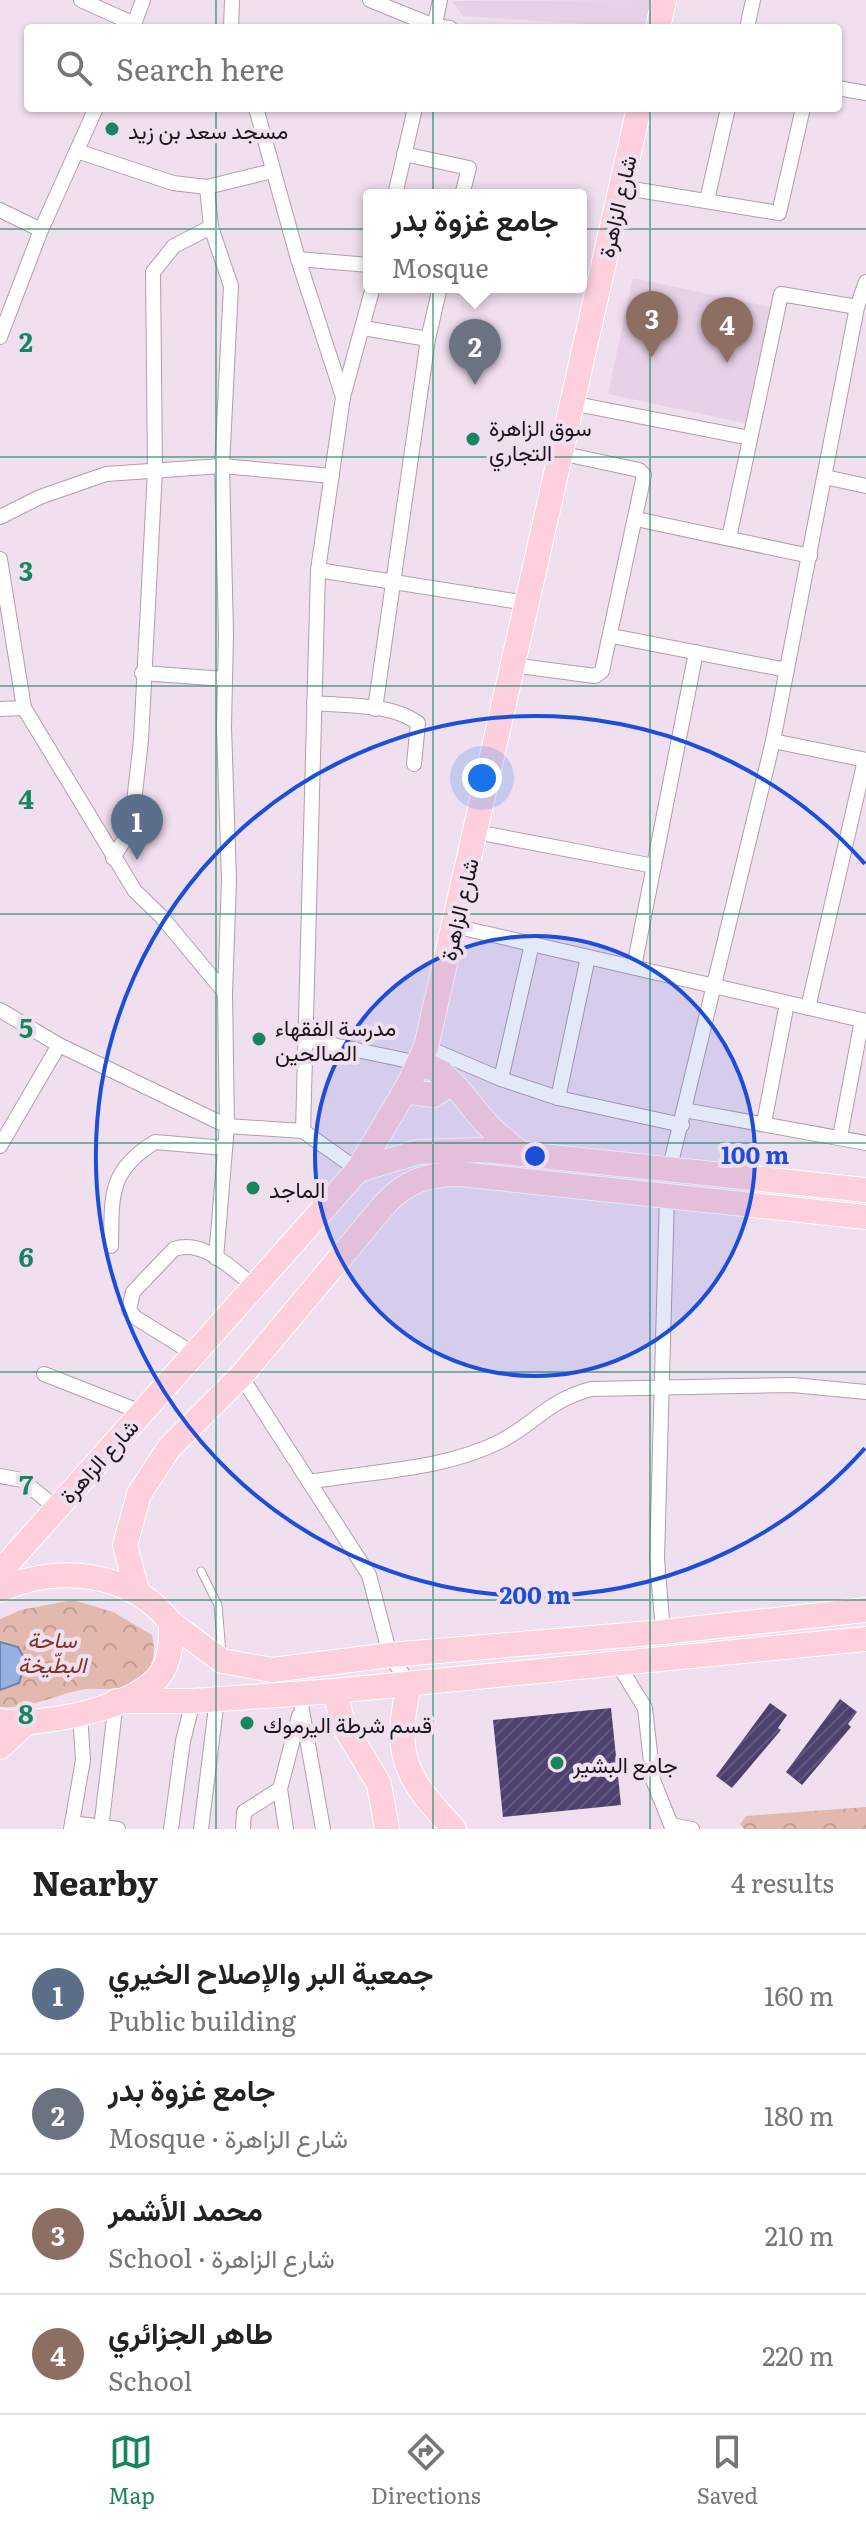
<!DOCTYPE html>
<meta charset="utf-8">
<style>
body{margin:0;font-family:Literata,Vazirmatn,serif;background:#f6f6f6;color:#222}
.you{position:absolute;left:482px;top:778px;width:28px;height:28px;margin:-20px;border:6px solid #fff;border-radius:50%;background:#1a73e8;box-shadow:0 0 0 12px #1a73e833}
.badge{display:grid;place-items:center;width:52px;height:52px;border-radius:50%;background:#188461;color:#fff;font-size:26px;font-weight:700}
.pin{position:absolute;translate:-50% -66px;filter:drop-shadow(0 2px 4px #0008)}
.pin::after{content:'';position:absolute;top:42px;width:28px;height:24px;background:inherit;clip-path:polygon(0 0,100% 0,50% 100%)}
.popup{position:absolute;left:363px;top:189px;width:224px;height:104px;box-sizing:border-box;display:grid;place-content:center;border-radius:8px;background:#fff;filter:drop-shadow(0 2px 6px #0005);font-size:26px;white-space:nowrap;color:#767676}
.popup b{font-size:30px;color:#222}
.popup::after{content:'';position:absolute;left:50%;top:100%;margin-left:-16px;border:16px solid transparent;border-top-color:#fff}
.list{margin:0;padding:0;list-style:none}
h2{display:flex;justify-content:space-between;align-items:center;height:104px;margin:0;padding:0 32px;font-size:34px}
h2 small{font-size:26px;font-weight:400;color:#767676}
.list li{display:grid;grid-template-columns:52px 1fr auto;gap:24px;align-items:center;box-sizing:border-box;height:120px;padding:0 32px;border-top:2px solid #e0e0e0}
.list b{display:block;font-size:30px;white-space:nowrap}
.list p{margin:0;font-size:26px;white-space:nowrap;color:#767676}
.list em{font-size:26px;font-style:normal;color:#767676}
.icon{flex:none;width:44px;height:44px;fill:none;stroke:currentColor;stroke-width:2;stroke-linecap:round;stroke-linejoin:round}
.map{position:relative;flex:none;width:866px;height:1829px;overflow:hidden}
.search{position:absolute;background:#fff;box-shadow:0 2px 6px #0004;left:24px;right:24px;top:24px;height:88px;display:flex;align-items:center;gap:20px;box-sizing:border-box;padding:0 28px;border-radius:8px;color:#767676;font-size:30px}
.sheet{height:584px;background:#fff}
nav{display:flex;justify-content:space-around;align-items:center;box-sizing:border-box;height:112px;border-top:2px solid #e0e0e0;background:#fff;font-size:22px;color:#767676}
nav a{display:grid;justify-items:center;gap:4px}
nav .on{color:#188461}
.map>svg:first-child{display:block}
.built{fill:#e7d1e6}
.forest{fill:url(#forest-crowns)}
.water{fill:#96b0e2;stroke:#7182a7;stroke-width:2}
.building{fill:url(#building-hatch)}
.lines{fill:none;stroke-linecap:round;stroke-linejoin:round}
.service-casing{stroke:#af9fad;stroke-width:9}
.minor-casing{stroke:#af9fad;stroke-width:16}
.primary-casing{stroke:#fff;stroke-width:26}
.service{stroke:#fff;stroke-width:7}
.minor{stroke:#fff;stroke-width:14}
.primary{stroke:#fed0dd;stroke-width:24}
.grid{fill:none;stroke:#188461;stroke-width:2;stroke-opacity:0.55}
.ring{fill:none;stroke:#1d4ed8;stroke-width:4}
.poi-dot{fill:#188461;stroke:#f0dfef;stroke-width:3}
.labels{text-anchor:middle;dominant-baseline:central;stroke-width:8;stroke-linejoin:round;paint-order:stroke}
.poi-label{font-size:22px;fill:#1c161c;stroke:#f0dfef;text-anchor:start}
.street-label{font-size:22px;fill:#1c161c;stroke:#f0dfef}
.park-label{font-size:22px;font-style:italic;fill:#7d3222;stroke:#f0dfef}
.grid-label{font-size:26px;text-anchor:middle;font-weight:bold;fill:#188461;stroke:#f0dfef;stroke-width:8;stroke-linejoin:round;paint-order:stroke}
.centre{fill:#1d4ed8;stroke:#f0dfef;stroke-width:4}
.ring-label{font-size:24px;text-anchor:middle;font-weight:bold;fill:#1d4ed8;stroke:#f0dfef;stroke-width:8;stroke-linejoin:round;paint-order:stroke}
</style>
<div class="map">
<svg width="866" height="1829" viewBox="0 0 866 1829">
<defs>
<pattern id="forest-crowns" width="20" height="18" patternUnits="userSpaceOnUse" patternTransform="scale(2)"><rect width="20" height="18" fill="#e3b8ae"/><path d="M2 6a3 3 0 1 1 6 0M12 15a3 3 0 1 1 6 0" fill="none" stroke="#c29d95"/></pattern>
<pattern id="building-hatch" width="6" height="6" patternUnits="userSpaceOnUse" patternTransform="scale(2)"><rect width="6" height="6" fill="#4d406f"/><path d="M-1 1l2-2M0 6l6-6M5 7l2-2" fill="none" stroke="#63587e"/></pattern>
</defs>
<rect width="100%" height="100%" fill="#f0dfef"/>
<g class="built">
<polygon points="651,0 646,28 463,16 452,1"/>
<polygon points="633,278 775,308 749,424 608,394"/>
</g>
<g class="forest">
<path d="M73 1600 113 1612 152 1635C158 1659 149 1682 123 1688 110 1691 94 1687 80 1690 53 1696 28 1709 0 1707V1619L21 1610Z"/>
<polygon points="866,1807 866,1829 744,1829 740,1824 746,1816"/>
</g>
<polygon class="water" points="0,1642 18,1647 26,1661 19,1683 0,1690"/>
<g class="building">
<polygon points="840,1699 857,1712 848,1724 851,1727 802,1785 786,1772"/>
<polygon points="770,1703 787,1715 778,1728 781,1730 732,1788 716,1776"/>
<polygon points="611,1708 621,1805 503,1817 493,1720"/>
</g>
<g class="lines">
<g class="service-casing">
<polyline id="service" points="201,1571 218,1605 222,1653"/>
</g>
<g class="minor-casing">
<g id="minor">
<polyline points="81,0 134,24 143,0"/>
<polyline points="370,0 434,26 450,28"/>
<polyline points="231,28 232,0"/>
<polyline points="434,28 440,0"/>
<polyline points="747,28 753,0"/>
<polyline points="838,88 866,93"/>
<polyline points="256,108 298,259 343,397"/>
<polyline points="77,151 173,183 207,187 272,171"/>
<polyline points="404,154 469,168 462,195"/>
<polyline points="207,187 211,227 231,286 222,466 226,633 224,727 229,880 225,993 227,1126 216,1258"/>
<polyline points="620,187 779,213 803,108"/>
<polyline points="395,195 415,108"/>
<polyline points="707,200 728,108"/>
<polyline points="0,210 41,230"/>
<polyline points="298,259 369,265"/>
<polyline points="363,328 428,339"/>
<polyline points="0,337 41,230 96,108"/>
<polyline points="571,403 750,438"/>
<polyline points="825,477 866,486"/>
<polyline points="0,517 40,497 106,474 222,466 332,476"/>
<polyline points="636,519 810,556"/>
<polyline points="729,538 781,294 857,307"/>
<polyline points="0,559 24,708 135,891 161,916 225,993"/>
<polyline points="318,570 526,603"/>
<polyline points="612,636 787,670"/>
<polyline points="512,665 595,676 602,671 644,475 639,470 560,453"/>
<polyline points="142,673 225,679"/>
<path d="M314 703C346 706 391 703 418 723L414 764"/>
<polyline points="0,709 24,708"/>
<polyline points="375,709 428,339 440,287"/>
<polyline points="773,741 866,760"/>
<polyline points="476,832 654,866"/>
<polyline points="113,858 131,829 141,740 155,470 153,272 174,246 211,227"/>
<polyline points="454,926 866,1021"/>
<polyline points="634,967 696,652"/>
<polyline points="808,1008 865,760"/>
<polyline points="0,1010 59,1045 227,1126 303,1131 358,1170"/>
<polyline points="304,1039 419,1063"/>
<polyline points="426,1047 501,1079 558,1098 682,1125"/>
<polyline points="501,1079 532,944"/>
<polyline points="558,1098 588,957"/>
<polyline points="684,1110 866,1143"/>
<polyline points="764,1123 787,1003"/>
<polyline points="303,1131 318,570 343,397 373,287"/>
<polyline points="840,1137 862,1020"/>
<polyline points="0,1146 59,1045"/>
<polyline points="669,1171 773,741 857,307 866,282"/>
<path d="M111 1246C112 1196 108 1171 155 1142L225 1148"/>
<path d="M194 1354 136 1318 129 1310 133 1292 174 1249C205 1239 233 1270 255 1287"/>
<polyline points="44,1374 141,1412"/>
<polyline points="241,1376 369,1575 390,1655 409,1684"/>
<polyline points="0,1476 22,1480 55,1507"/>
<path d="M309 1482C371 1471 445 1470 501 1441 537 1422 547 1401 591 1389L793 1385 866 1392"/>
<polyline points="663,1632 657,1559 667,1196"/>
<polyline points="618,1664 645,1708 653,1780 671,1825 692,1829"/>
<polyline points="299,1693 323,1829"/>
<polyline points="72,1823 118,1829"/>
<polyline points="71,1829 83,1760 80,1714"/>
<polyline points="101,1829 116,1701"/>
<polyline points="171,1829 183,1741 193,1701"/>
<polyline points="201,1829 217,1699"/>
<polyline points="243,1829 244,1812 280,1789"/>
<polyline points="286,1829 280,1789 299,1716"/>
</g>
</g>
<g class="primary-casing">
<g id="primary">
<polyline points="658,28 664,0"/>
<path d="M419 1063C452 1071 465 1102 488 1125 498 1136 510 1145 522 1154"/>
<polyline points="408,1086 417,1093 434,1095 444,1088 441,1072"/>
<polyline points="358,1170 418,1152 485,1150 866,1190"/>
<polyline points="0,1572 358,1170 408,1086 426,1047 639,108"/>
<path d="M0 1590C57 1564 131 1571 171 1623 171 1640 171 1657 162 1672 141 1708 39 1727 0 1721"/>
<path d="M137 1591 125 1545 139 1494 169 1448 241 1376 385 1204C406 1181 428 1174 460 1174L866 1217"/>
<polyline points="171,1623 222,1661 272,1670 390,1655 663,1632 866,1610"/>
<path d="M409 1684C393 1757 405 1777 454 1829"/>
<polyline points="334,1691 344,1726 379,1784 387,1829"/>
<polyline points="116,1701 193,1701 334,1691 866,1639"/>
<polyline points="0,1747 27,1722"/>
</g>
</g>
<use href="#service" class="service"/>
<use href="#minor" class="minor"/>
<use href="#primary" class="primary"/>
</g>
<path class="grid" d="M216 0V28M433 0V28M650 0V28M216 108V1829M433 108V1829M650 108V1829M0 229H866M0 457H866M0 686H866M0 914H866M0 1143H866M0 1372H866M0 1600H866"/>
<circle cx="535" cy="1156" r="220" fill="#1d4ed8" fill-opacity=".12"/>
<g class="ring">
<circle cx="535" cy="1156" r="220"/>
<path d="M865 1448A440 440 0 1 1 865 864"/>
</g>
<g class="poi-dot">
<circle cx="112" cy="129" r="8"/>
<circle cx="473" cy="439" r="8"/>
<circle cx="259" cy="1039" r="8"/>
<circle cx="253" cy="1188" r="8"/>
<circle cx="247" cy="1723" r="8"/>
<circle cx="557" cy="1763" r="8"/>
</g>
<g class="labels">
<g class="poi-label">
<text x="128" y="129">مسجد سعد بن زيد</text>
<text x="489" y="426">سوق الزاهرة<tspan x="489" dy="25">التجاري</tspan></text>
<text x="275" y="1026">مدرسة الفقهاء<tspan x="275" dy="25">الصالحين</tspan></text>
<text x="269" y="1188">الماجد</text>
<text x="263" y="1723">قسم شرطة اليرموك</text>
<text x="573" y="1763">جامع البشير</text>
</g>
<g class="street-label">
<text transform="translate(616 206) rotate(-77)">شارع الزاهرة</text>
<text transform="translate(458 909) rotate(-77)">شارع الزاهرة</text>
<text transform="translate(98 1460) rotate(-48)">شارع الزاهرة</text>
</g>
<g class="park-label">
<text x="52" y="1638">ساحة<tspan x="52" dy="25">البطّيخة</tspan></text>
</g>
</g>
<g class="grid-label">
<text x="26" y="352">2</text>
<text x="26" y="581">3</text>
<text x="26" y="809">4</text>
<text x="26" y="1038">5</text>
<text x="26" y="1267">6</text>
<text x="26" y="1495">7</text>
<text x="26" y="1724">8</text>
</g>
<circle cx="535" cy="1156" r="12" class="centre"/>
<g class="ring-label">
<text x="755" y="1164">100 m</text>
<text x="535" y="1604">200 m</text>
</g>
</svg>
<div class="you"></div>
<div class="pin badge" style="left:137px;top:860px;background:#5c6f8a">1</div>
<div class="pin badge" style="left:475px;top:385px;background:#6b7280">2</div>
<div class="popup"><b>جامع غزوة بدر</b>Mosque</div>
<div class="pin badge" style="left:652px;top:357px;background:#8d6e63">3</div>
<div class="pin badge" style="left:727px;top:363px;background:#8d6e63">4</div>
<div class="search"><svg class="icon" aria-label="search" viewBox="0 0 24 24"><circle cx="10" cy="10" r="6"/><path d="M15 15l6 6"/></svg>Search here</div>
</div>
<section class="sheet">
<h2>Nearby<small>4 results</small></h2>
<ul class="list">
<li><span class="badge" style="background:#5c6f8a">1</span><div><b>جمعية البر والإصلاح الخيري</b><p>Public building</p></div><em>160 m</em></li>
<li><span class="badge" style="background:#6b7280">2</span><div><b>جامع غزوة بدر</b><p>Mosque · شارع الزاهرة</p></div><em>180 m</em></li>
<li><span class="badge" style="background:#8d6e63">3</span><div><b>محمد الأشمر</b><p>School · شارع الزاهرة</p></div><em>210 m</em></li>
<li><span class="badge" style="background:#8d6e63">4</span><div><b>طاهر الجزائري</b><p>School</p></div><em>220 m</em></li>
</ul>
</section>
<nav>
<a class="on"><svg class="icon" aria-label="map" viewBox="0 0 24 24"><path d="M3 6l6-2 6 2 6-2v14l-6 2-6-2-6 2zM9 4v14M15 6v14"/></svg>Map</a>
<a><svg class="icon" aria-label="directions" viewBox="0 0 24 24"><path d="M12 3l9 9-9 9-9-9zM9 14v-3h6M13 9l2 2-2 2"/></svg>Directions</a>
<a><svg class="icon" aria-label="saved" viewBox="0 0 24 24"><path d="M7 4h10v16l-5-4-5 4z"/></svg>Saved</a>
</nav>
